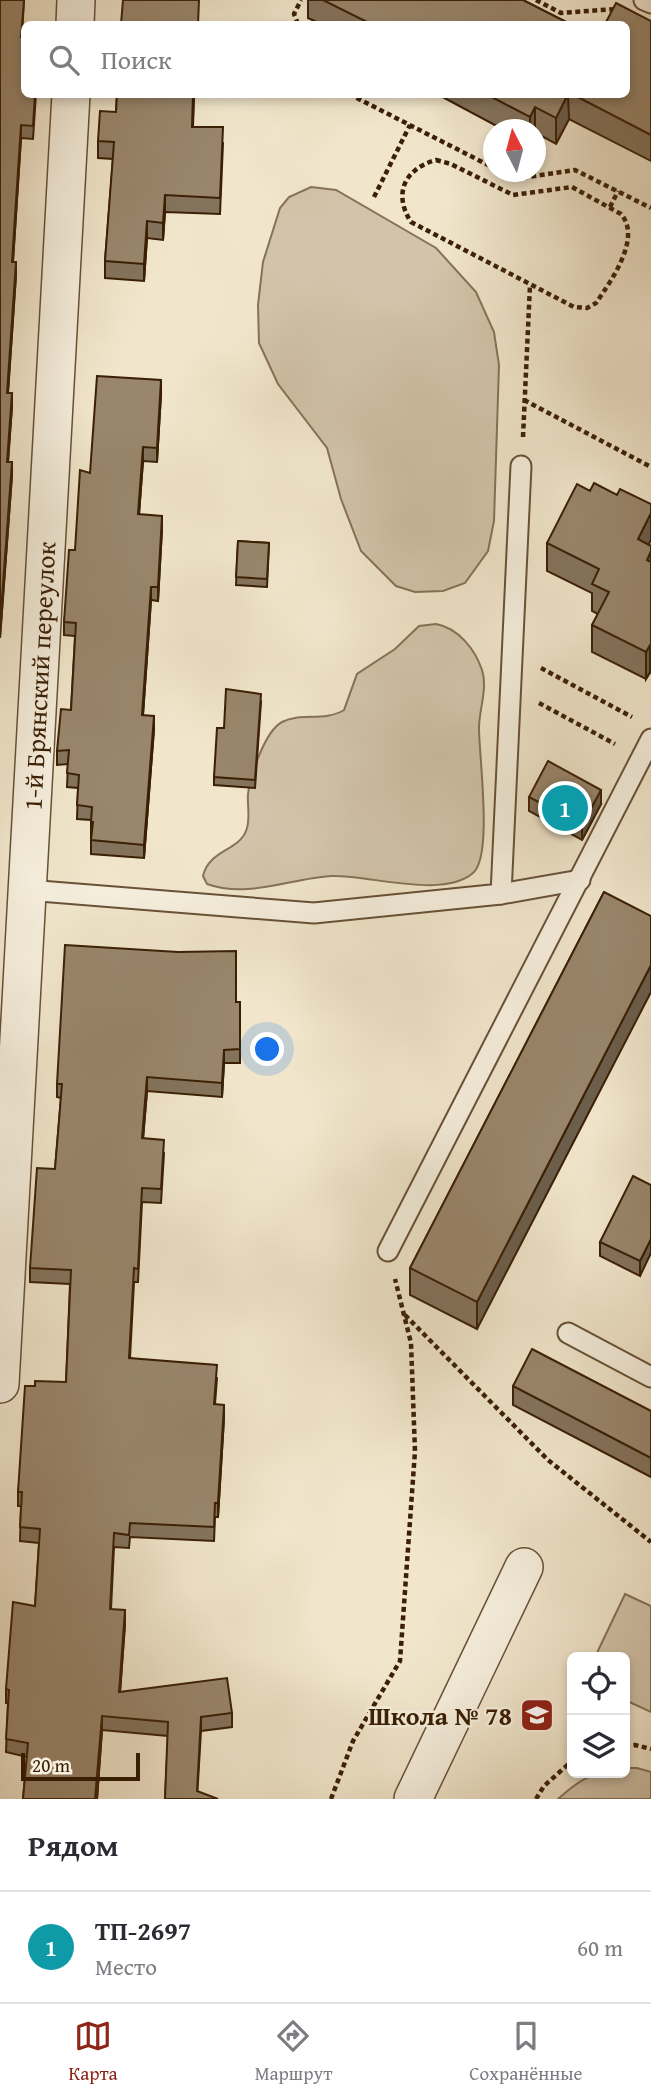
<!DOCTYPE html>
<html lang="ru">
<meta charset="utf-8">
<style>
body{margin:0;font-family:"Gentium Book Plus",serif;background:#f7f7f7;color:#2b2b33}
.controls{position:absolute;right:21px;bottom:21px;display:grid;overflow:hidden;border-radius:10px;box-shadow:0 4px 10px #0003}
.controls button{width:63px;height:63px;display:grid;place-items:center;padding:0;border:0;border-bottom:2px solid #e1e1e2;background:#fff;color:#2b2b33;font:35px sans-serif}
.compass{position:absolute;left:483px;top:119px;width:63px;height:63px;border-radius:50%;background:#fff;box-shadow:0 4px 10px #0003;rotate:354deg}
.scale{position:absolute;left:21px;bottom:18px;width:119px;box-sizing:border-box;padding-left:7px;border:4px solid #3a1f04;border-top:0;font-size:19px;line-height:24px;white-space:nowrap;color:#3a1f04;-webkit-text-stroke:5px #f6efde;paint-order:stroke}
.you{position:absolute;left:268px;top:1050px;width:24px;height:24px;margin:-18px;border:5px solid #fff;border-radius:50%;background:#1a73e8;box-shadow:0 0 0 10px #1a73e833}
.badge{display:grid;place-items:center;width:46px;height:46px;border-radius:50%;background:#8f2418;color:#fff;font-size:23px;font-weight:700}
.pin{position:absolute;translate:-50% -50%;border:4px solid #fff;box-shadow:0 2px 7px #0006}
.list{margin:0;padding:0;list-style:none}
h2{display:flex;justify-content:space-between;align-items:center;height:91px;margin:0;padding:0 28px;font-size:30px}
h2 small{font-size:23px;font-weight:400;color:#7c7c81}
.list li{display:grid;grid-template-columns:46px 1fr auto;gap:21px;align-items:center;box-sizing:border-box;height:112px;padding:0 28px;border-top:2px solid #e1e1e2}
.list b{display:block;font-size:26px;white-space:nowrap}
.list p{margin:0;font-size:23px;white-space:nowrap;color:#7c7c81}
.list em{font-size:23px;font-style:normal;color:#7c7c81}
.icon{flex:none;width:38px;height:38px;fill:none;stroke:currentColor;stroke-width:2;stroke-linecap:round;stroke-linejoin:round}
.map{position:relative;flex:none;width:651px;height:1799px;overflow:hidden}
.search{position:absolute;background:#fff;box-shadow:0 4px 10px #0003;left:21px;right:21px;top:21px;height:77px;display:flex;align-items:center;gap:18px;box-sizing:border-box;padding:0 24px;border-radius:10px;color:#7c7c81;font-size:26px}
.sheet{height:203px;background:#fff}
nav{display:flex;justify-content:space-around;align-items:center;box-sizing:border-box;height:98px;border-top:2px solid #e1e1e2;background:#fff;font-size:19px;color:#7c7c81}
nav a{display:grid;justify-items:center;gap:4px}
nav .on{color:#8f2418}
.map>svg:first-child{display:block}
.green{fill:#d2c4aa;stroke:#867257;stroke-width:2}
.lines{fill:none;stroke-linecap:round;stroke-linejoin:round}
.service-casing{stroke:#685136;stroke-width:23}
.minor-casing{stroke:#685136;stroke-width:40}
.path{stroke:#3a1f04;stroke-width:4.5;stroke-dasharray:5 3.5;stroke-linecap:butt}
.service{stroke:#f6efde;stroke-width:19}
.minor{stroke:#f6efde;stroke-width:37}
.wall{fill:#84735d;stroke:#3a1f04;stroke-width:2}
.shaded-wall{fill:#6b5e4c;stroke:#3a1f04;stroke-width:2}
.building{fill:#99866c;stroke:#3a1f04;stroke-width:2}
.labels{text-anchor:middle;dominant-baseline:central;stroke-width:5;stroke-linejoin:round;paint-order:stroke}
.street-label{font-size:26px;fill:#3a1f04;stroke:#f6efde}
.poi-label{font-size:26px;font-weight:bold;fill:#3a1f04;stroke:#f6efde;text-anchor:end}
</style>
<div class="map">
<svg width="651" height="1799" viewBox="0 0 651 1799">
<rect width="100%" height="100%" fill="#f1e6cc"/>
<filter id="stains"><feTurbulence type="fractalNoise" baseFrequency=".00286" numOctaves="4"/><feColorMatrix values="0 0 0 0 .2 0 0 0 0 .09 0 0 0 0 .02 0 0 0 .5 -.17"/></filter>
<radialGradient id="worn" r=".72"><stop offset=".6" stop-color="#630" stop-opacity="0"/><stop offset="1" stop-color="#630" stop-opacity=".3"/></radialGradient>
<g class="green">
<polygon points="311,187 336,190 436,248 476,292 494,332 499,365 494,521 488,551 465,583 443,591 415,592 396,586 361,551 341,499 327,448 278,384 259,343 258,305 263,262 280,208 289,197"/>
<path d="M436 624C458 628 475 649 482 670 488 688 479 710 479 728 479 757 493 856 473 873 443 899 370 875 332 876 291 878 248 899 207 884L203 876C209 850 238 851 246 831 251 819 247 806 248 794 250 776 265 731 282 722 301 712 324 722 344 710L357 674 395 649 419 626Z"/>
<polygon points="625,1594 651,1606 651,1712 625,1700 625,1657 595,1657"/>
<path d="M625 1768H637L651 1772V1799H558C584 1776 590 1773 625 1773Z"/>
</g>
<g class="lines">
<g class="service-casing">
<g id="service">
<polyline points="644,0 651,3"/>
<polyline points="27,890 314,913 501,894 521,466"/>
<polyline points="501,894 580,880"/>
<polyline points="388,1251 651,739"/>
<polyline points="568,1333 651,1377"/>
</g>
</g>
<g class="minor-casing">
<g id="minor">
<polyline points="75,24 76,0"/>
<polyline points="0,1384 71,94"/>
<polyline points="413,1799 524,1567"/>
</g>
</g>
<g class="path">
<polyline points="536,0 561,13 616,9"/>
<polyline points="298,24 294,14 301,0"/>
<polyline points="349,94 494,168"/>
<path d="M436 160 451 164 513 195 572 187 621 214C642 238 611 281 596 303L587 308 574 307 411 222C393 194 404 169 436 160Z"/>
<polyline points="499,172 514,179 575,170 651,208"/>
<polyline points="374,197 410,125"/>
<polyline points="610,207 618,191"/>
<polyline points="524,400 651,467"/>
<polyline points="523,437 530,285"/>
<polyline points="541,668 632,717"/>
<polyline points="539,703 615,744"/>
<polyline points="405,1315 548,1460 651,1542"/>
<polyline points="625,1746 635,1745 651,1749"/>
<polyline points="331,1799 353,1741 400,1661 415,1451 411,1343 395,1279"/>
<polyline points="536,1799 544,1786 572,1761"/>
</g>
<use href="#service" class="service"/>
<use href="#minor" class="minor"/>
</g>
<g class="wall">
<polygon points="0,0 24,0 22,37 24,94 36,94 33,139 21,138 13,262 16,275 8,393 12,406 8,462 12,475 0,638"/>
<polygon points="308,0 523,0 570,24 321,24 308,18"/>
<polygon points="651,21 651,161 569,119 556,144 536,133 536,130 504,130 437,94 626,94"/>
<polygon points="117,94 194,94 193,127 223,143 220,214 165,212 163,240 147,238 144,281 105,278 105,261 113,159 98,158 98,141 116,112"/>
<polygon points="161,394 157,462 143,461 139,514 162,529 158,601 151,600 143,715 154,729 144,858 91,854 91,820 77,819 78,788 67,787 68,764 57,765 57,751 71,710 75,636 64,635 64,622 75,550 90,473"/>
<polygon points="238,541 269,543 267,587 236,585"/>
<polygon points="547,543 649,545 651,546 651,673 650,672 646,679 592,652 592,625 598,614 592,611 592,593 547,571"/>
<polygon points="261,702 255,788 214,785 214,777 224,728"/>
<polygon points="529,797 601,804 582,840 529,811"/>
<polygon points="604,892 477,1329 410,1295 410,1268"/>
<polygon points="236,1002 240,1002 240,1063 224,1063 222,1097 147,1091 143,1138 164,1153 161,1203 142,1202 138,1282 134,1282 130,1358 217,1378 215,1404 224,1418 218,1517 215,1517 214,1541 130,1537 129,1548 114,1547 111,1609 125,1624 120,1692 232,1713 232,1727 201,1731 165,1799 168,1736 102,1730 97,1799 23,1799 27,1757 6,1752 8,1703 6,1703 6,1689 35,1606 39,1543 20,1541 21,1506 18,1506 18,1492 35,1386 66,1382 70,1284 30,1282 30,1268 55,1169 61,1098 57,1097 57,1084"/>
<polygon points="651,1185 640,1276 600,1256 600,1242"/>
<polygon points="513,1386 651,1411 651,1477 513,1405"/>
</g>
<g class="shaded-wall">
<polygon points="193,94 194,94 192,143 192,127"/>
<polygon points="568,94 569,119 556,144 556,118"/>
<polygon points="535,107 535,130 530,130 530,117"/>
<polygon points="21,125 21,138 12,275 12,262"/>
<polygon points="165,195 165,212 163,240 163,223"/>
<polygon points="147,221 147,238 144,281 144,264"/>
<polygon points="16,262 16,275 7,406 7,393"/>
<polygon points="161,380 161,394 157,462 157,448"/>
<polygon points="12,393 12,406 7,475 7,462"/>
<polygon points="143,447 143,461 138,528 138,514"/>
<polygon points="12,462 12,475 0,638 0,625"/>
<polygon points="651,513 651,540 638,566 638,539"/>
<polygon points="162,516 162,529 158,601 158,587"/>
<polygon points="651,551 651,578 647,560"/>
<polygon points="151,587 151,600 142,729 142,715"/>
<polygon points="650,645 650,672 646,679 646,652"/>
<polygon points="154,716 154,729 144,858 144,845"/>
<polygon points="601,790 601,804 582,840 582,825"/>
<polygon points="651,965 651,992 477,1329 477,1302"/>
<polygon points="224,1050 224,1063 222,1097 222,1083"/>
<polygon points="147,1077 147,1091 142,1152 142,1138"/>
<polygon points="651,1239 651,1253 640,1276 640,1261"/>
<polygon points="224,1405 224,1418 218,1517 218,1503"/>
<polygon points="125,1610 125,1624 119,1706 119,1692"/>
<polygon points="102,1716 102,1730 97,1799 95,1799"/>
<polygon points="201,1717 201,1731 197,1799"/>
</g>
<g class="building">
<polygon points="0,0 24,0 21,37 24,37 24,94 35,94 33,126 21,125 12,262 16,262 7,393 12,393 7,462 12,462 0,625"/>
<polygon points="123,0 199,0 198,24 121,24"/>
<polygon points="323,0 523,0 570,24 371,24"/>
<polygon points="616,3 651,21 651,135 572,94 626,94 626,24 605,24"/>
<polygon points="117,94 193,94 192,127 223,127 220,198 165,195 163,223 147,221 144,264 105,261 114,142 98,141 100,111 116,112"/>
<polygon points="486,94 568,94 556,118 535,107 530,117"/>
<polygon points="97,376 161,380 157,448 143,447 138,514 162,516 158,587 151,587 142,715 154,716 144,845 91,840 93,822 91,822 92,807 77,805 79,775 67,773 69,750 57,751 61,709 71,710 76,623 64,622 69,550 75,550 80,470 90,473"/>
<polygon points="594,483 617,495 620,489 651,504 651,513 638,539 651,546 651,551 647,560 651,562 651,645 650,645 646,652 592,625 609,592 592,584 599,569 547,543 577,484 590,491"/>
<polygon points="238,541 269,543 267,579 236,577"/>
<polygon points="226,689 261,694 255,780 214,777 217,728 224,728"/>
<polygon points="548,761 601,790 582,825 529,797"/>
<polygon points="604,892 651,916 651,965 477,1302 410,1268"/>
<polygon points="65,945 178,952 236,951 236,1002 240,1002 240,1049 224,1050 222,1083 147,1077 142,1138 164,1140 161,1189 142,1188 138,1269 134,1268 129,1358 217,1365 214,1404 224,1405 218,1503 215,1503 214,1527 130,1523 129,1535 114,1533 110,1609 125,1610 119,1692 227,1678 232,1713 201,1717 197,1791 218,1799 165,1799 168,1722 102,1716 95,1799 23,1799 28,1743 6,1739 9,1690 6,1689 13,1602 35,1606 40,1529 20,1527 22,1492 18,1492 25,1386 35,1386 35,1381 66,1382 71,1270 30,1268 37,1168 55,1169 62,1084 57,1084"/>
<polygon points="633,1176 651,1185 651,1239 640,1261 600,1242"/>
<polygon points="532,1349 651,1411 651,1458 513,1386"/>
</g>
<defs>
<g id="school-square" transform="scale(1.75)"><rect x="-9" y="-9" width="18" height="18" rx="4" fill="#8f2418" stroke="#f6efde"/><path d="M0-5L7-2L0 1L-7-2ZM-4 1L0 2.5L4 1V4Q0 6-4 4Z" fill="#fff"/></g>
</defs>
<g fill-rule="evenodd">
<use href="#school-square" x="537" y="1715"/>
</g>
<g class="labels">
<g class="street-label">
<text transform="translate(39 676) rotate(-87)">1-й Брянский переулок</text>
</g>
<g class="poi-label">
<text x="512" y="1715">Школа № 78</text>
</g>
</g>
<rect width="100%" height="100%" filter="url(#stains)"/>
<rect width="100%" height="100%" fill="url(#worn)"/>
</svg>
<div class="controls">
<button><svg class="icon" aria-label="locate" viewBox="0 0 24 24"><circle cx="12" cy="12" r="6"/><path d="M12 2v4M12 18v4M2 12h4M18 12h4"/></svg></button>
<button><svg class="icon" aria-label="layers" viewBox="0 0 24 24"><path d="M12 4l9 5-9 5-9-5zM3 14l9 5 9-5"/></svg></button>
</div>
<svg class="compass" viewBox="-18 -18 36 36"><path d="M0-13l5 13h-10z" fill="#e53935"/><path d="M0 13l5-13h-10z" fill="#7c7c81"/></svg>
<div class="scale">20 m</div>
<div class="you"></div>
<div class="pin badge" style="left:565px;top:808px;background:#0f9aa8">1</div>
<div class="search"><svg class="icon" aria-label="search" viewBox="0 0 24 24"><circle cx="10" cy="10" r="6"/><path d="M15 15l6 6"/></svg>Поиск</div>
</div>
<section class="sheet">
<h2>Рядом<small></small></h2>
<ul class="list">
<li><span class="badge" style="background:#0f9aa8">1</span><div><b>ТП-2697</b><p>Место</p></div><em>60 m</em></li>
</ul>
</section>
<nav>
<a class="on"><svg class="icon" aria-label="map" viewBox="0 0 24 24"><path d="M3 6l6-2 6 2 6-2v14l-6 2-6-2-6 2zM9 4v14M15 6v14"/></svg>Карта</a>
<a><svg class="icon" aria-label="directions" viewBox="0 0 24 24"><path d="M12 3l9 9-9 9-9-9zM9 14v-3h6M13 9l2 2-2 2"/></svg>Маршрут</a>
<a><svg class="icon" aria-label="saved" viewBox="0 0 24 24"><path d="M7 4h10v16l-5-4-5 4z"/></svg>Сохранённые</a>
</nav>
